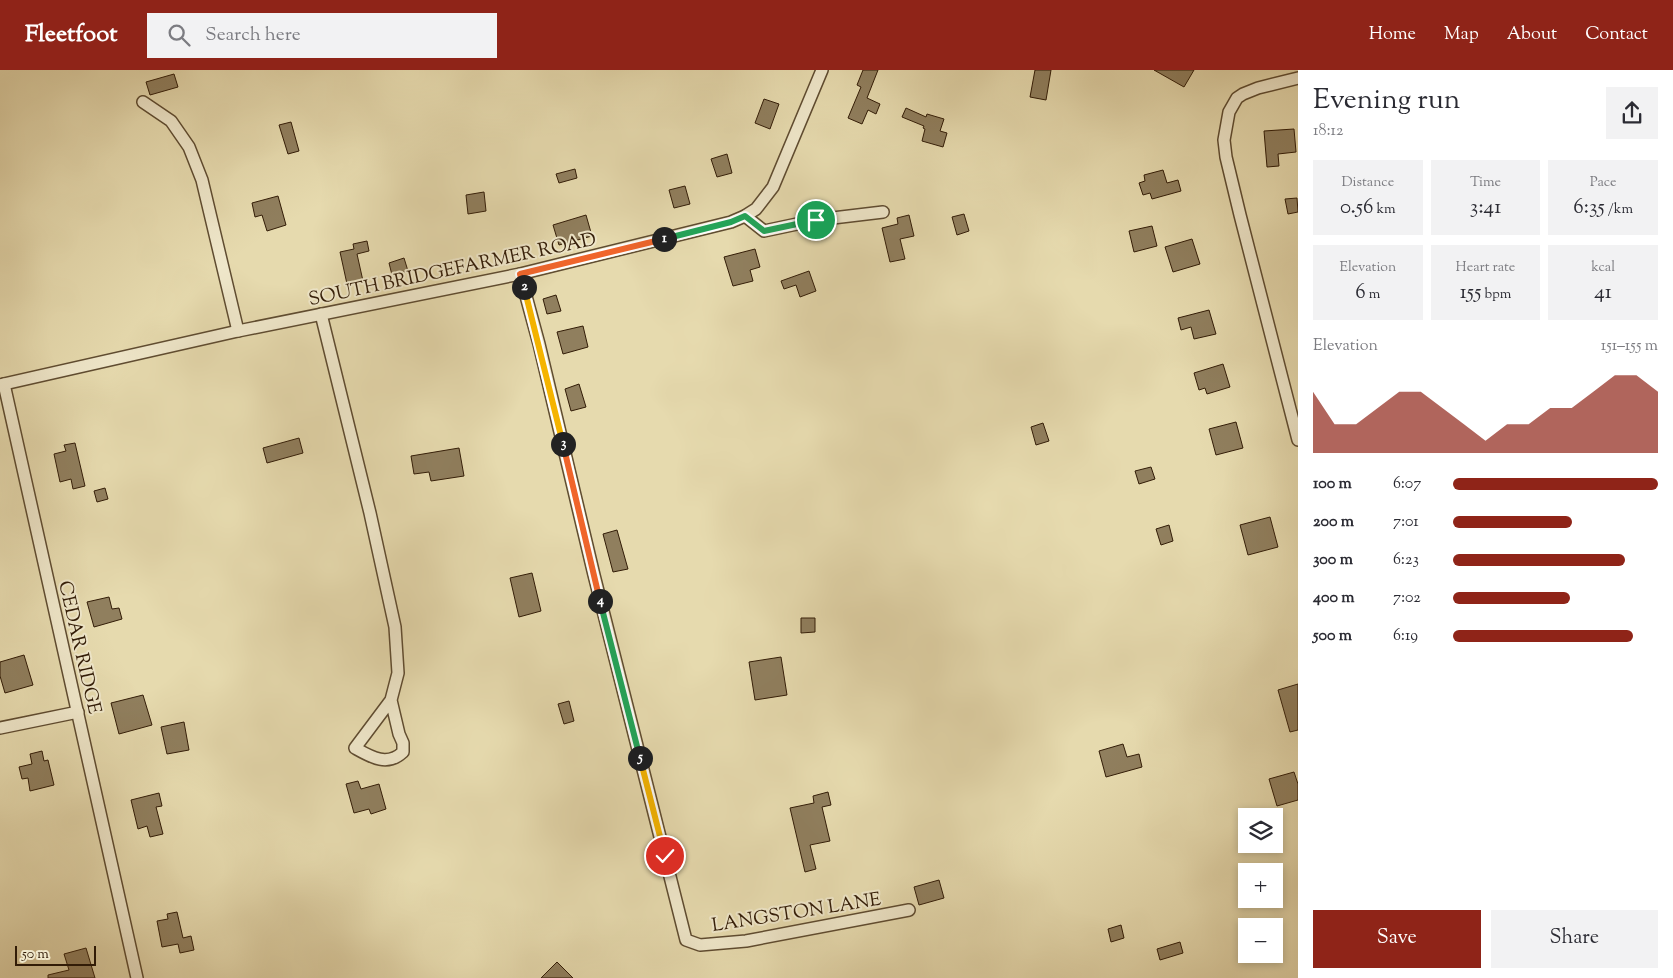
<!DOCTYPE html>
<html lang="en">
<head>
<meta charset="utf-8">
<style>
	body { margin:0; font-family:"Sorts Mill Goudy",serif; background:#f2f2f3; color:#2b2b33; height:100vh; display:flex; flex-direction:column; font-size:19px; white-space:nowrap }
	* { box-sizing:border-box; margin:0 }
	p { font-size:16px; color:#7c7c81 }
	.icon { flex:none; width:28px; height:28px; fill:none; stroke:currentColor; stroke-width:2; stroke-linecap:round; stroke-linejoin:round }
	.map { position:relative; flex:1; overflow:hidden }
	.drawer { display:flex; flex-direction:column; background:#fff; width:375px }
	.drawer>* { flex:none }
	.fabs { position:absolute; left:1238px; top:738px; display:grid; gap:10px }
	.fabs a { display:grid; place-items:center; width:45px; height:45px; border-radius:0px; background:#fff; box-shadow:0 2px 8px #0003; font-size:25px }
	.scale { position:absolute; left:15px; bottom:12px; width:81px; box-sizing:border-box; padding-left:5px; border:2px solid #321c07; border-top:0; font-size:14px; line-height:18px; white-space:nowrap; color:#321c07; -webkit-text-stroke:4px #efe7ca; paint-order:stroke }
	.pin { position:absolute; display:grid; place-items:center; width:42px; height:42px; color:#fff; margin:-21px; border:2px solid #fff; border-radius:50%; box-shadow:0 1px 5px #0007 }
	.km { position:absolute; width:25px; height:25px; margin:-12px; border-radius:50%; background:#222; color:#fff; font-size:14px; line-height:25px; text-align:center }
	.round { display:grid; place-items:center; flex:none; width:52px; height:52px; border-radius:0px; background:#f2f2f3 }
	.head { display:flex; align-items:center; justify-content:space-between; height:85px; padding:0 15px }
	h1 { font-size:28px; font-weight:600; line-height:38px }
	.figures { display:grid; grid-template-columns:repeat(3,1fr); gap:8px; height:85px; padding:5px 15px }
	.figures div { display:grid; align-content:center; border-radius:0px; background:#f2f2f3; text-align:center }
	.figures b { font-size:21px; font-weight:600 }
	.figures small { font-size:14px; font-weight:400 }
	.figures p { font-size:14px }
	.chart { height:140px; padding:10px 15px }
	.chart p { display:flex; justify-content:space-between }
	.chart svg { width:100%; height:90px; margin-top:5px; fill:#8f2418; opacity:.7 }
	.primary-button { display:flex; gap:10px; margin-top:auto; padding:10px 15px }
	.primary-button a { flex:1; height:58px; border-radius:0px; background:#8f2418; color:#fff; font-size:20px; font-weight:600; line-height:58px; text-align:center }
	.primary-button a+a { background:#f2f2f3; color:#2b2b33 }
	ul { padding:0 15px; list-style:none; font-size:16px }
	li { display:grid; grid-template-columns:80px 60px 1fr; align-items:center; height:38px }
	li i { height:12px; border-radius:6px; background:#8f2418 }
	header { display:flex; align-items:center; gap:30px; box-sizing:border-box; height:70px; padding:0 25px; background:#8f2418; color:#fff }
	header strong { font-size:24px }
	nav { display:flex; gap:28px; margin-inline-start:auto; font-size:18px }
	.search { width:350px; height:45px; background:#f2f2f3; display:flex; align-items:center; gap:12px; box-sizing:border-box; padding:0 18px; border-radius:0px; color:#7c7c81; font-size:19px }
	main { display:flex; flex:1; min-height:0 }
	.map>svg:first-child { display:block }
</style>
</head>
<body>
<header>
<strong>Fleetfoot</strong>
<div class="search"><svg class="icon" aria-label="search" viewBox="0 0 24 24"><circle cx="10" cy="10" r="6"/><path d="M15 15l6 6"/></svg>Search here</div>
<nav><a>Home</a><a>Map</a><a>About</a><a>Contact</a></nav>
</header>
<main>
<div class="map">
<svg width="1298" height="908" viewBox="0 0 1298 908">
	<rect width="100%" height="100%" fill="#e6daae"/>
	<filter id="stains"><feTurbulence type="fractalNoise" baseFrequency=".004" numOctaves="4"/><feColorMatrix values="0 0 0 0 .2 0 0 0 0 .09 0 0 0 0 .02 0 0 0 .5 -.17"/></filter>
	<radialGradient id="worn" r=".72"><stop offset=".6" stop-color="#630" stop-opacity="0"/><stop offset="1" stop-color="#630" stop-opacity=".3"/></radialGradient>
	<g fill="#907f5e" stroke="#321c07">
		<path d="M863 0H878L867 28 880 34 876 44 868 40 862 54 848 48 861 17 857 15Z"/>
		<path d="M1035 0H1051L1046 30 1030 27Z"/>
		<path d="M1154 0H1194L1184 17Z"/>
		<path d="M174 4 178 17 150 25 146 12Z"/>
		<path d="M764 29 779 34 770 59 755 53Z"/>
		<path d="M906 38 926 47 927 44 944 49 940 61 947 63 943 77 922 71 925 59 923 58 924 56 902 47Z"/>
		<path d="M291 52 299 81 288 84 279 55Z"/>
		<path d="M1294 59 1296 82 1278 84 1279 96 1267 97 1264 61Z"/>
		<path d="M727 84 732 103 717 107 711 89Z"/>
		<path d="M575 99 577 108 559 113 556 104Z"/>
		<path d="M1163 100 1167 113 1178 110 1181 121 1152 129 1150 123 1143 125 1139 113 1145 111 1144 105Z"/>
		<path d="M685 116 690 134 674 138 669 120Z"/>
		<path d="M484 122 486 141 468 144 466 125Z"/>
		<path d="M278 126 286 155 267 161 262 145 255 147 252 133Z"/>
		<path d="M1297 128 1298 142 1288 144 1285 129Z"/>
		<path d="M964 144 969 161 957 165 952 147Z"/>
		<path d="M586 145 592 166 559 175 553 155Z"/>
		<path d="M909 145 914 166 900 169 905 189 890 192 882 158 898 154 897 148Z"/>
		<path d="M1152 156 1157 176 1134 182 1129 161Z"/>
		<path d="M1192 169 1200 194 1173 202 1165 177Z"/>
		<path d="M367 171 369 181 357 184 363 211 347 214 340 182 354 179 353 174Z"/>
		<path d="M755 179 760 197 750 200 753 211 733 216 724 187Z"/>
		<path d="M404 188 408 201 392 205 389 193Z"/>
		<path d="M809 201 816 221 800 227 796 215 784 219 781 211Z"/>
		<path d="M556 225 561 241 547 244 543 229Z"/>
		<path d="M1209 240 1216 264 1194 269 1191 257 1181 260 1178 248Z"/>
		<path d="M583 256 588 277 563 284 557 262Z"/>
		<path d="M1223 294 1230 317 1207 324 1205 318 1199 320 1194 303Z"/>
		<path d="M579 314 586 337 571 341 565 319Z"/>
		<path d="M1236 352 1243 378 1216 385 1209 359Z"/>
		<path d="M1043 353 1049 371 1036 375 1031 357Z"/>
		<path d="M299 368 303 383 267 393 263 378Z"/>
		<path d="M75 373 85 416 73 419 71 409 60 412 54 384 66 381 64 375Z"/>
		<path d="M459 378 464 406 431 411 429 402 414 404 411 386Z"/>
		<path d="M1151 397 1155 409 1139 414 1135 401Z"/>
		<path d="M105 418 108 429 97 432 94 421Z"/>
		<path d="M1270 447 1278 477 1248 485 1240 455Z"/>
		<path d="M1169 455 1173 471 1161 475 1156 459Z"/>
		<path d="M617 460 628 499 613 502 603 464Z"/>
		<path d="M532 503 541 541 519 547 510 508Z"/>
		<path d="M109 527 112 539 119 538 122 549 94 557 87 532Z"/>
		<path d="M801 548H815V562L801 563Z"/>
		<path d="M24 585 33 615 5 623 0 606V592Z"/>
		<path d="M781 587 787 625 755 630 749 592Z"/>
		<path d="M1298 614V660L1290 662 1278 620Z"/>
		<path d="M143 625 152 655 119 664 111 633Z"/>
		<path d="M569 631 574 651 564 654 558 634Z"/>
		<path d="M184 652 189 680 167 684 161 657Z"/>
		<path d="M1123 674 1127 687 1139 684 1142 697 1106 707 1099 681Z"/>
		<path d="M42 681 44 691 48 690 54 715 30 721 28 708 22 709 19 697 32 694 30 684Z"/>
		<path d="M1294 702 1298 714V730L1277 736 1269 709Z"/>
		<path d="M358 711 361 719 379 714 386 739 371 744 369 739 354 743 346 714Z"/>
		<path d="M828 722 831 735 822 737 830 771 810 775 816 799 805 802 790 738 814 733 813 726Z"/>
		<path d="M159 723 162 736 156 737 163 764 150 767 147 756 138 759 131 730Z"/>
		<path d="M939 810 944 828 919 835 914 817Z"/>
		<path d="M177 842 183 868 191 866 194 880 180 883 178 874 162 877 157 851 168 849 167 844Z"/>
		<path d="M1121 855 1124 868 1111 872 1108 859Z"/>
		<path d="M1180 872 1183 883 1160 890 1157 879Z"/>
		<path d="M86 878 95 908H48V905L69 900 64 884Z"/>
		<path d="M557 892 573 908H541Z"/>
	</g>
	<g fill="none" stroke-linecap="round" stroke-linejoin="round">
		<defs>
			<g id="minor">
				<path d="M1298 8 1258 18 1243 24 1237 28 1229 42 1224 70 1226 87 1240 145 1298 370"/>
				<path d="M143 32 171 51 189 77 202 110 238 261"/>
				<path d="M745 146 764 161 816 150 883 142"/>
				<path d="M520 204 539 274 594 505 686 870 700 875 746 871 909 840"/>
				<path d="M321 244 370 443 395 557 398 603 391 630 355 678C371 687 387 697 403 682V673L399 664 391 630"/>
				<path d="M4 314 137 908"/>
				<path d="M0 315 238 261 520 204 731 152 745 146 756 139 773 117 822 0"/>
				<path d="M0 658 78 642"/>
			</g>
		</defs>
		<use href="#minor" stroke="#5f4c31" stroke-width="14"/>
		<use href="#minor" stroke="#efe7ca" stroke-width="11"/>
	</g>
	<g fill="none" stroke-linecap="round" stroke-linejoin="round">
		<defs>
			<path id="split-1" d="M664 169 731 152 745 146 764 161 816 150"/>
			<path id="split-2" d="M524 217 520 204 664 169"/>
			<path id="split-3" d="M524 217 563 374"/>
			<path id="split-4" d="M563 374 600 531"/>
			<path id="split-5" d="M600 531 640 688"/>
			<path id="split-6" d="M640 688 665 786"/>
		</defs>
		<use href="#split-1" stroke="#fff" stroke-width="10"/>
		<use href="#split-2" stroke="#fff" stroke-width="10"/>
		<use href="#split-3" stroke="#fff" stroke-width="10"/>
		<use href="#split-4" stroke="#fff" stroke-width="10"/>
		<use href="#split-5" stroke="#fff" stroke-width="10"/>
		<use href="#split-6" stroke="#fff" stroke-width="10"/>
		<use href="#split-1" stroke="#22a559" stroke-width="6"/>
		<use href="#split-2" stroke="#f0652b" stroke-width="6"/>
		<use href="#split-3" stroke="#f5b400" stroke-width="6"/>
		<use href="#split-4" stroke="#f0652b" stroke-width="6"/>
		<use href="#split-5" stroke="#22a559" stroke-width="6"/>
		<use href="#split-6" stroke="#f5b400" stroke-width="6"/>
	</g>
	<g text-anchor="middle" stroke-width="4" stroke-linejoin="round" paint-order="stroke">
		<g font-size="19" fill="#321c07" stroke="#efe7ca">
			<text transform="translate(452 198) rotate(-12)" y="7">SOUTH BRIDGEFARMER ROAD</text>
			<text transform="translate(81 577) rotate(77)" y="7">CEDAR RIDGE</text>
			<text transform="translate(796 841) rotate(-9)" y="7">LANGSTON LANE</text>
		</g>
	</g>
	<rect width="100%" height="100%" filter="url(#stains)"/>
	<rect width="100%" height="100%" fill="url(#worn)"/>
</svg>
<div class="fabs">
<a><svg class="icon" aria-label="layers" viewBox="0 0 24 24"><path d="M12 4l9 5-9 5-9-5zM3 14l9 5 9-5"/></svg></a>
<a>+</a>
<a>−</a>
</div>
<div class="scale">50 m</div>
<div class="pin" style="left:816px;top:150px;background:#1e9e55"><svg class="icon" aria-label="arrive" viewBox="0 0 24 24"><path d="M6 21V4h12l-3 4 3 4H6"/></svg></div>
<div class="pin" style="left:665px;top:786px;background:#d93025"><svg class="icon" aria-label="check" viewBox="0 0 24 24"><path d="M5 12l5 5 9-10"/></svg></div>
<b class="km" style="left:664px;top:169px">1</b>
<b class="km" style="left:524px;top:217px">2</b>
<b class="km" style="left:563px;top:374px">3</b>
<b class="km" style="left:600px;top:531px">4</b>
<b class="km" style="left:640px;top:688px">5</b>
</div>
<section class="drawer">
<div class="head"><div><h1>Evening run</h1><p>18:12</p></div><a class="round"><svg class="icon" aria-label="share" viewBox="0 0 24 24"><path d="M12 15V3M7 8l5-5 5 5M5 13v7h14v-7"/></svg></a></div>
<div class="figures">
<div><p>Distance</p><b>0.56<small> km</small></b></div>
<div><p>Time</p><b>3:41</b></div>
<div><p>Pace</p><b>6:35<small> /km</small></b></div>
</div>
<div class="figures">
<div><p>Elevation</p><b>6<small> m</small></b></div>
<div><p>Heart rate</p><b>155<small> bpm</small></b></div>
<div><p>kcal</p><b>41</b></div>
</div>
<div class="chart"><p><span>Elevation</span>151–155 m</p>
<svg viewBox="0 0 160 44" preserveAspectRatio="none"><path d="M0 44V14L10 30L20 30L30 22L40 14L50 14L60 22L70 30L80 38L90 30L100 30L110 22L120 22L130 14L140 6L150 6L160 14V44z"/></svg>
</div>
<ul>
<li><b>100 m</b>6:07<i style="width:100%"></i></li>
<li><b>200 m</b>7:01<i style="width:58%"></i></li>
<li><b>300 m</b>6:23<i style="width:84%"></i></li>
<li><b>400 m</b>7:02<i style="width:57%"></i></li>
<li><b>500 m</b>6:19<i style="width:88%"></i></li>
</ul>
<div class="primary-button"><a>Save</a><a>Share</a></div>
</section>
</main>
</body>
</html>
